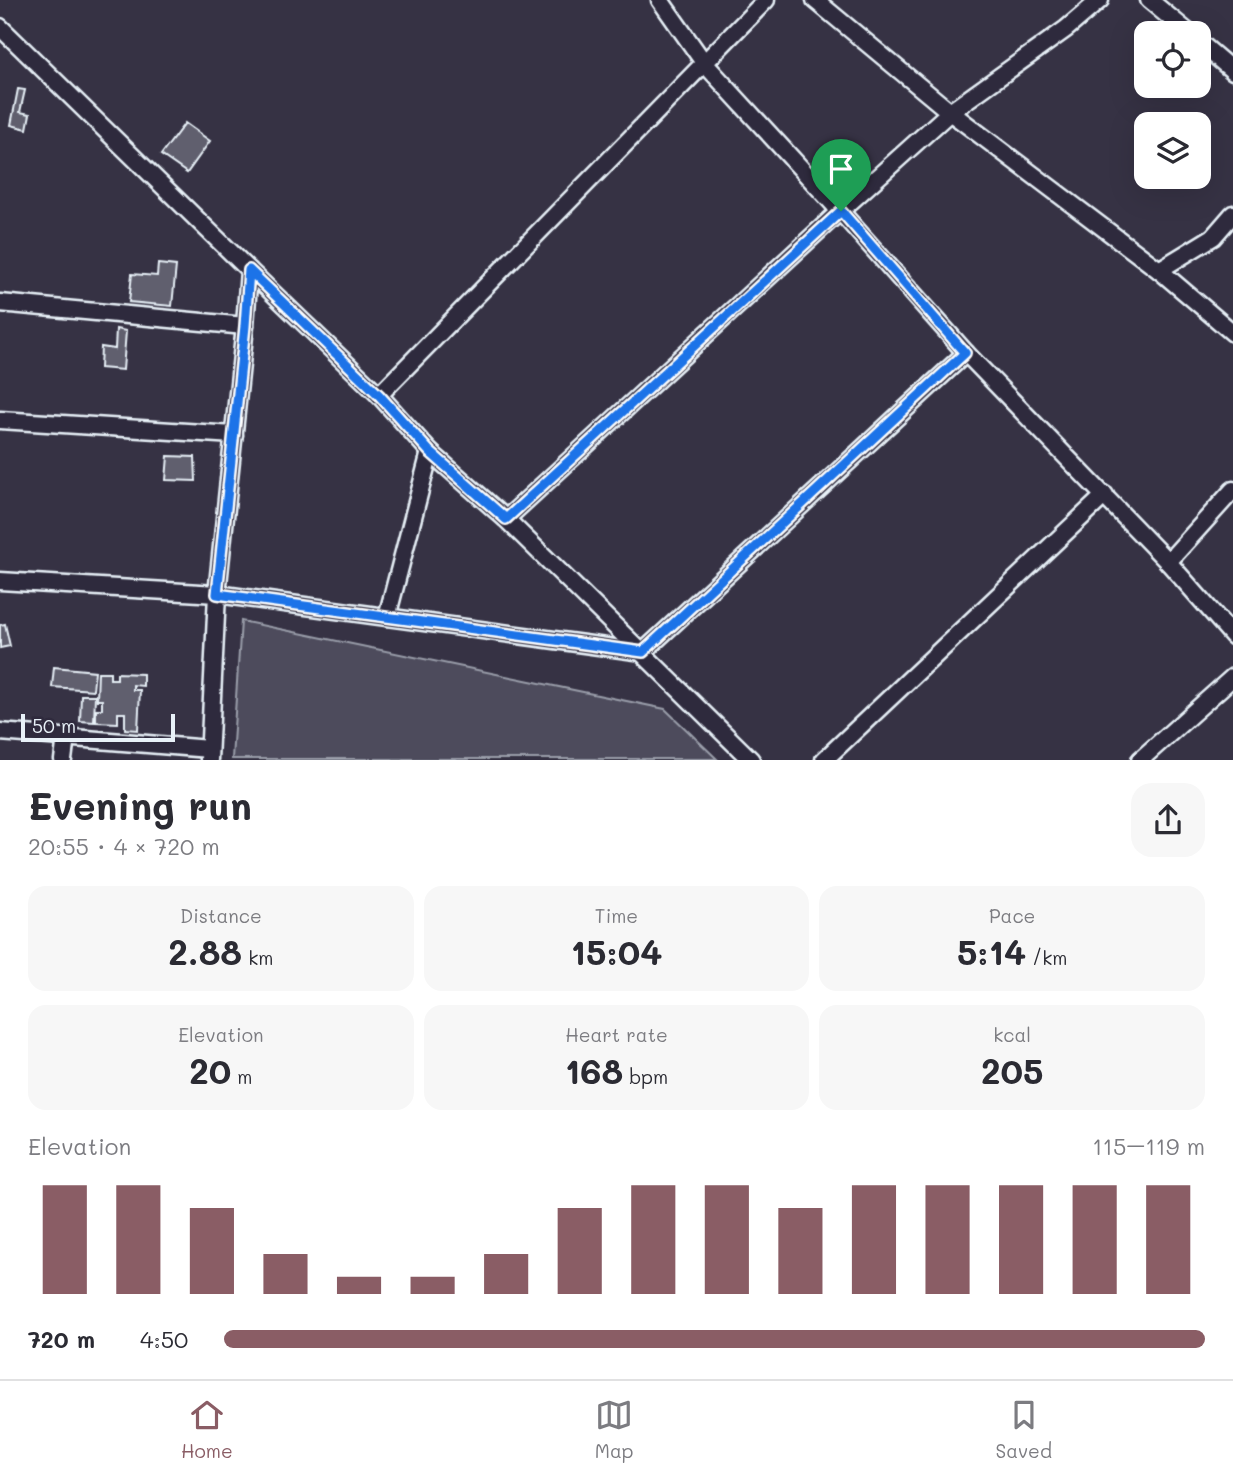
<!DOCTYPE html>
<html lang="en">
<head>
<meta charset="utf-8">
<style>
	body { margin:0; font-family:Mali,sans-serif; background:#f7f7f7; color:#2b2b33; height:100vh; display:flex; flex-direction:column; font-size:26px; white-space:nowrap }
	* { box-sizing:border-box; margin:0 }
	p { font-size:23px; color:#7c7c81 }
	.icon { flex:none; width:38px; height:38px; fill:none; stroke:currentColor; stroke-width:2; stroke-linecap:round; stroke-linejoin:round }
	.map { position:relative; height:760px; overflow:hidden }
	.drawer { display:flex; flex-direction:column; background:#fff; flex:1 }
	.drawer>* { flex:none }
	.buttons { position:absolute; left:1134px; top:21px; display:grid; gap:14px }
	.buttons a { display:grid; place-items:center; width:77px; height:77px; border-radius:14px; background:#fff; box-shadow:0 7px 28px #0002; font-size:35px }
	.scale { position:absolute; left:21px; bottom:18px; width:154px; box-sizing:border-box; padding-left:7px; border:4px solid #e8f1f8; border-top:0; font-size:19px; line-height:24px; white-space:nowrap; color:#e8f1f8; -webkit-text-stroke:5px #2f2a3d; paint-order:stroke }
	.pin { position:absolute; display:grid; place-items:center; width:60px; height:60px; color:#fff; margin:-72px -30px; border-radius:50% 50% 50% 0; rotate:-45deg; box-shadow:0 0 7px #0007 }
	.pin .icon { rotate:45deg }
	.round { display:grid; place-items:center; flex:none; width:74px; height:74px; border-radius:21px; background:#f7f7f7 }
	.overview { display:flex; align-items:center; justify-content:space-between; height:119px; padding:0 28px }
	h1 { font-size:38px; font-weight:700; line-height:52px }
	.figures { display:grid; grid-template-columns:repeat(3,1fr); gap:10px; height:119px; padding:7px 28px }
	.figures div { display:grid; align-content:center; border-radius:18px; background:#f7f7f7; text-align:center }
	.figures b { font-size:35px; font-weight:700 }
	.figures small { font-size:19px; font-weight:400 }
	.figures p { font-size:19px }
	.chart { height:196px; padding:14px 28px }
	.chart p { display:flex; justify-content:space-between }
	.chart svg { width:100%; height:126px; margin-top:7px; stroke:#8a5d65; stroke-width:6 }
	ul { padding:0 28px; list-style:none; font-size:23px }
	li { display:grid; grid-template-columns:112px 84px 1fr; align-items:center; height:52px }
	li i { height:18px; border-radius:9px; background:#8a5d65 }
	.tab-bar { display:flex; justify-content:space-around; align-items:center; height:98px; border-top:2px solid #e1e1e2; background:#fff; font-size:19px; color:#7c7c81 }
	.tab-bar a { display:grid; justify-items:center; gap:4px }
	.tab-bar .selected { color:#8a5d65 }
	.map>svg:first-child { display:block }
</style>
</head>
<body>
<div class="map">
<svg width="1233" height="760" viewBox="0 0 1233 760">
	<rect width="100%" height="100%" fill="#363244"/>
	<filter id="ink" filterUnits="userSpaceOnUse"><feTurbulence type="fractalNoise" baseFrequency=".0143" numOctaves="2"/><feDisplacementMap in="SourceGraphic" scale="14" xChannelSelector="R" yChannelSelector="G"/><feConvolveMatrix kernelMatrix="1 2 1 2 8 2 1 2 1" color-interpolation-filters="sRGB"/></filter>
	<g filter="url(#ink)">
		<path fill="#4d4b5c" stroke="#9a9eaa" stroke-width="2" d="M241 621 665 709 717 759H232Z"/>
		<g fill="#605e6e" stroke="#e8f1f8" stroke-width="2">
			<path d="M18 89 25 90 20 112 30 114 27 129 11 125Z"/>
			<path d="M185 123 210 141 187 173 161 155Z"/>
			<path d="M158 264 176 266 172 306 129 302 132 274 157 276Z"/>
			<path d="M116 329 126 331 123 370 100 368 101 347 115 349Z"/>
			<path d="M168 456 195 457 196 481 166 480Z"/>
			<path d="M5 624 10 646 0 648V625Z"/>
			<path d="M54 667 95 671 93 690 52 687Z"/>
			<path d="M98 672H110V679H117V673L143 674V686L133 685V690H140L138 730 125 729V713H118V723L96 722V709H102V700H97Z"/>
			<path d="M81 695H95L94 722 80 721Z"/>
		</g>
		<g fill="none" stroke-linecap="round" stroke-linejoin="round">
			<defs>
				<g id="street">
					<path d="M660 0 705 64 840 211 966 353 1168 562 1233 636"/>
					<path d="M815 0 950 112 1159 270 1233 333"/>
					<path d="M1149 0 1189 33"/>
					<path d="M0 27 249 270 245 326 217 594 209 760"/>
					<path d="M1199 42 1233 71"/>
					<path d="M249 270 379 395 430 452 506 519 751 760"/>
					<path d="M1159 270 1213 237 1233 214"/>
					<path d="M0 303 245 326"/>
					<path d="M379 395 766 0"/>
					<path d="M0 420 234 435"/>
					<path d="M506 519 840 211 950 112 1066 29 1100 0"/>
					<path d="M1168 562 1233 490"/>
					<path d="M0 581 217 594 643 652 966 353"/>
					<path d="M387 617 430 452"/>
					<path d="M0 732 209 749"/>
					<path d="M63 760 66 737"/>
					<path d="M824 760 1105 495"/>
					<path d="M1140 760 1233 677"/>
				</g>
			</defs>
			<use href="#street" stroke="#e8f1f8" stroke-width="21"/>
			<use href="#street" stroke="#2f2a3d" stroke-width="16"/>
		</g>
	</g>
	<g fill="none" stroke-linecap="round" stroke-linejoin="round" filter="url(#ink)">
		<defs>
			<path id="route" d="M841 211 965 353 643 652 217 594 245 326 249 270 379 395 430 452 506 519Z"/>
		</defs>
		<use href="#route" stroke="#fff" stroke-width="14"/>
		<use href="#route" stroke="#1a73e8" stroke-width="9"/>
	</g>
</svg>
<div class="buttons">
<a><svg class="icon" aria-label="locate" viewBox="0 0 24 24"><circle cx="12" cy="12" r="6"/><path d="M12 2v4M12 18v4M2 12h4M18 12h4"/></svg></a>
<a><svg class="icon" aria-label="layers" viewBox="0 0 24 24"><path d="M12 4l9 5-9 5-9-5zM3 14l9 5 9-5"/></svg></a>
</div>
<div class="scale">50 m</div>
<div class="pin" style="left:841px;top:211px;background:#1e9e55"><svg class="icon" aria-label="arrive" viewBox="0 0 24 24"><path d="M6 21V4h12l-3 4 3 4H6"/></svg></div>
</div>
<section class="drawer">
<div class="overview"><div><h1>Evening run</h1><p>20:55 · 4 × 720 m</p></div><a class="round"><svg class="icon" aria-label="share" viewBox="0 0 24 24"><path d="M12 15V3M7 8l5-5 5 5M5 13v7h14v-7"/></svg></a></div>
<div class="figures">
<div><p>Distance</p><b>2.88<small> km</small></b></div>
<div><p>Time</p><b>15:04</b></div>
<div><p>Pace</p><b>5:14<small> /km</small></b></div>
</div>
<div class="figures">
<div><p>Elevation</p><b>20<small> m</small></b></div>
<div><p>Heart rate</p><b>168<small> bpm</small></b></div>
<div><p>kcal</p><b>205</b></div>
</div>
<div class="chart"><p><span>Elevation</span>115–119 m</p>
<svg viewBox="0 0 160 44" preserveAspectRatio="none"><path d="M5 44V6M15 44V6M25 44V14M35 44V30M45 44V38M55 44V38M65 44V30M75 44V14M85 44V6M95 44V6M105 44V14M115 44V6M125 44V6M135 44V6M145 44V6M155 44V6"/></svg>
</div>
<ul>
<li><b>720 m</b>4:50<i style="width:100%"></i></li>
</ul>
</section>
<nav class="tab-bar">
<a class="selected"><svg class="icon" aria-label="home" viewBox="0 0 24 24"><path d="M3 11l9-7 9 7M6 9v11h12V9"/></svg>Home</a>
<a><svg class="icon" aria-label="map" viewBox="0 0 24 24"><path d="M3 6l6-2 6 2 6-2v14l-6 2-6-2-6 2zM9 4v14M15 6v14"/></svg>Map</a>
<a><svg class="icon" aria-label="saved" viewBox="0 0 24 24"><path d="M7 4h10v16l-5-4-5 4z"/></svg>Saved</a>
</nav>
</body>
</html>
